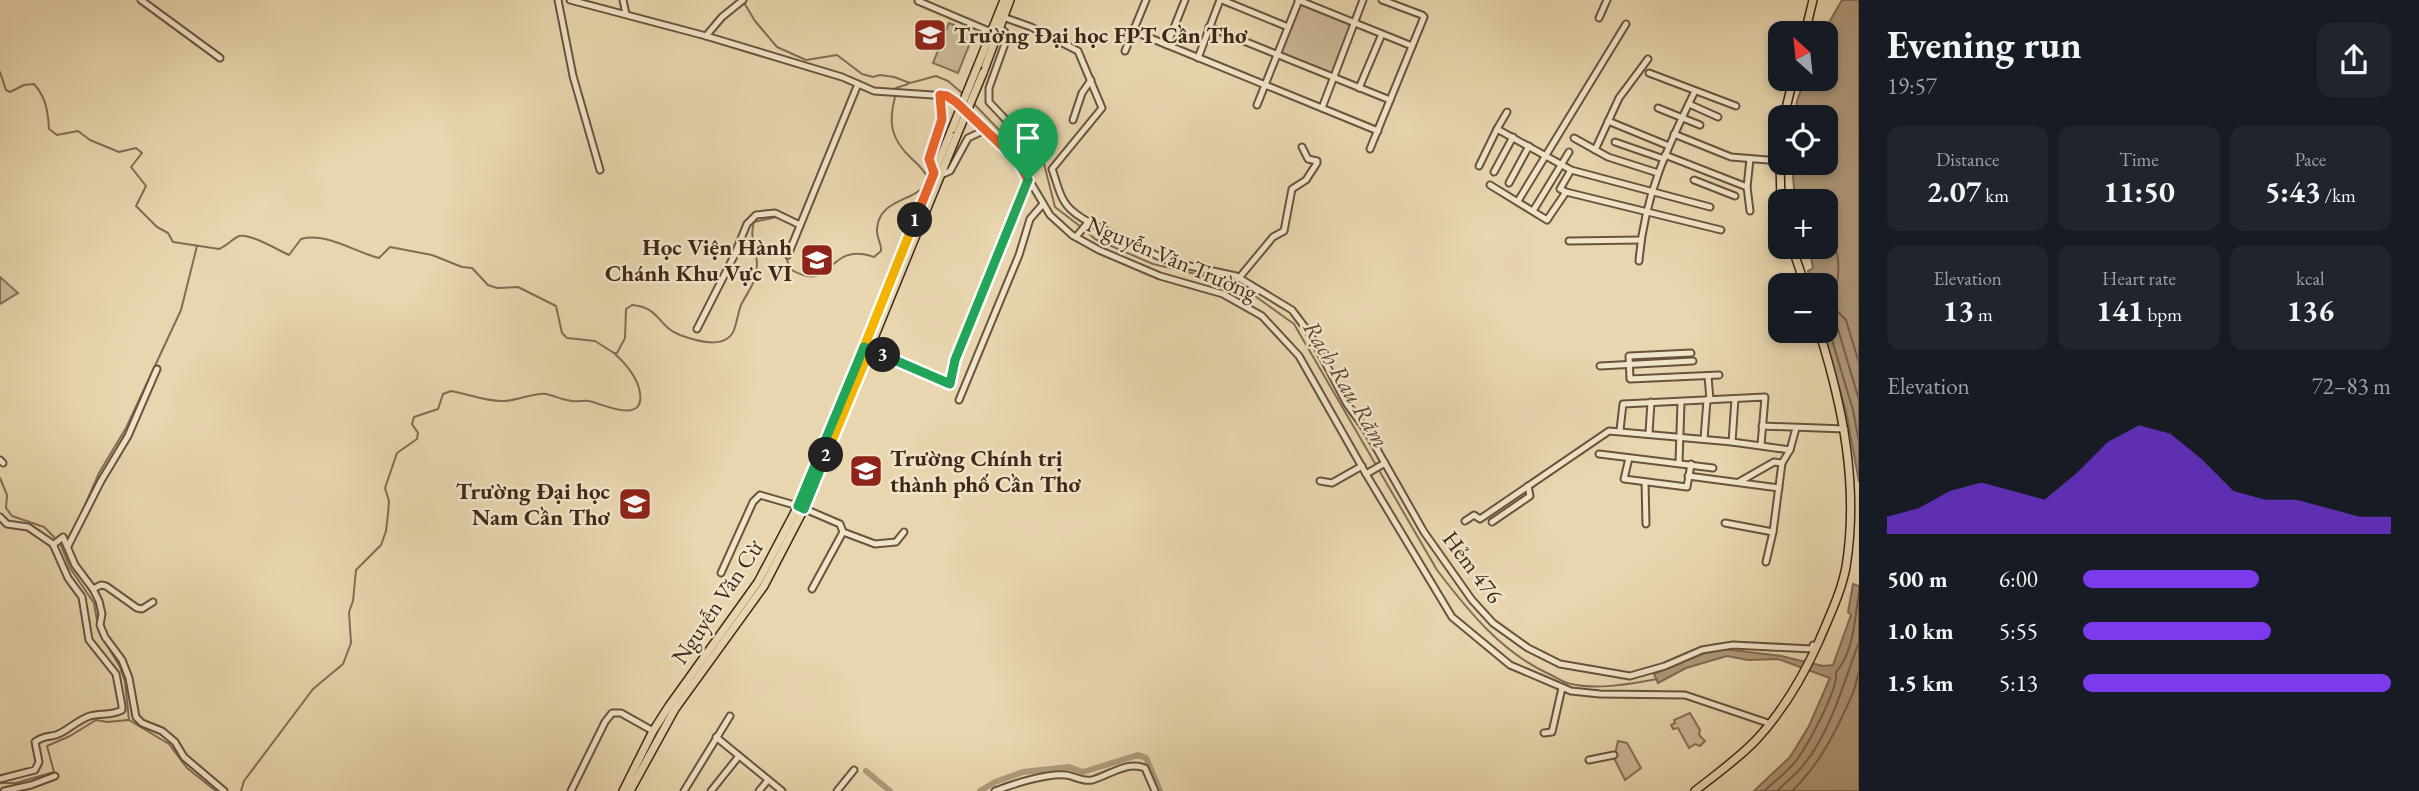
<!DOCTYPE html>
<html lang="en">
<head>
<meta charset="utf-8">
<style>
	body { margin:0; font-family:"EB Garamond",serif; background:#20242c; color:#f1f3f6; height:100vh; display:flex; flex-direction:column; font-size:26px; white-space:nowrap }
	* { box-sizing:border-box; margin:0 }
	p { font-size:23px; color:#9ea1a6 }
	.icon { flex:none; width:38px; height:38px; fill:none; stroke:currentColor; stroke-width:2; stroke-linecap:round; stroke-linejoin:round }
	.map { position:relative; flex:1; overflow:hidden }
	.side { display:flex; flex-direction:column; background:#171b24; width:560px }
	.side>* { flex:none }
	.needle { width:46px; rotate:333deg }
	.controls { position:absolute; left:1768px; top:21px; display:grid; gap:14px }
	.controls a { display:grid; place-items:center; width:70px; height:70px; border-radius:14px; background:#171b24; box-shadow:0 4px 10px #0003; font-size:35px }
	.pin { position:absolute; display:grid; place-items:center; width:60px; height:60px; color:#fff; margin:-72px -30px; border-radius:50% 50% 50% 0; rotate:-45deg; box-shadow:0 0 7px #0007 }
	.pin .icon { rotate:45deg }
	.km { position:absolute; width:35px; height:35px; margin:-18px; border-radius:50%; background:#222; color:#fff; font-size:19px; line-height:35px; text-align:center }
	.round { display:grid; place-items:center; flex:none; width:74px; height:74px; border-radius:14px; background:#20242c }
	.headline { display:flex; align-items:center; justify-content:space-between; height:119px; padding:0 28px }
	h1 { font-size:38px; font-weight:700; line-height:52px }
	.metrics { display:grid; grid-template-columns:repeat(3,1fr); gap:10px; height:119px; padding:7px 28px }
	.metrics div { display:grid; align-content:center; border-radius:14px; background:#20242c; text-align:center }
	.metrics b { font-size:30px; font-weight:700 }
	.metrics small { font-size:19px; font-weight:400 }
	.metrics p { font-size:19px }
	.chart { height:196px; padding:14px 28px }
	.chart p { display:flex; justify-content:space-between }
	.chart svg { width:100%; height:126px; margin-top:7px; fill:#7c3aed; opacity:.7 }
	ul { padding:0 28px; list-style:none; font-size:23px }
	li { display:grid; grid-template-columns:112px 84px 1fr; align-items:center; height:52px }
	li i { height:18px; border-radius:9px; background:#7c3aed }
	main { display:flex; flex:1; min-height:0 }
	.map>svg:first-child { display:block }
</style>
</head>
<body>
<main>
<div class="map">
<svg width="1859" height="791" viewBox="0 0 1859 791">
	<rect width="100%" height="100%" fill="#e8d6ae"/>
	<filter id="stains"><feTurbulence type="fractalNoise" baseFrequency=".00286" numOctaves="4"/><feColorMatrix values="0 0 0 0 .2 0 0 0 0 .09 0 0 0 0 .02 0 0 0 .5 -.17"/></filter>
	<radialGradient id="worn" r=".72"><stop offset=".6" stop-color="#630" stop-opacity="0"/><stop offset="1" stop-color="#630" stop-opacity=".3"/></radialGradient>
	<g fill="#cbb895" stroke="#857057" stroke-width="2">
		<path d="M1300 4 1352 24 1332 73 1280 53Z"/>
		<path d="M949 23 974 33 958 73 933 63Z"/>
		<path d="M0 277 18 293 0 304Z"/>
		<path d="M1690 713 1700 730 1699 735 1705 741 1700 746 1695 744 1689 748 1678 728 1673 729 1671 725 1675 723 1674 720Z"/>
		<path d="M1618 741 1627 743 1641 768 1625 780 1614 758Z"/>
	</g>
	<g fill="#af9a7b" stroke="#826c54" stroke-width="2">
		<path d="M1842 0H1859V482L1846 411 1822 331H1825V285H1812L1808 271 1813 268 1810 252 1804 251 1803 247H1825V201H1795L1792 163H1825V117H1795L1797 101 1805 79H1825V33H1823Z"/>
		<path d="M1853 584 1859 586V791H1754L1790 757 1809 726 1830 678 1778 659 1748 660 1727 656 1686 668 1658 683 1654 674 1701 654 1724 649 1781 656 1823 666 1833 665 1851 615 1848 612Z"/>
	</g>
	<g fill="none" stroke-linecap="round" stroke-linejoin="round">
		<g stroke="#77604a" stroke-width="2">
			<path d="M1825 232C1844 250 1840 283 1830 304L1846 320 1859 363"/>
			<path d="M1825 316 1832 319 1837 326 1859 400"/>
			<path d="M1825 325 1829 330 1853 410 1859 442"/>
			<path d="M1764 791C1775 781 1787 772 1796 761 1807 746 1839 689 1836 672 1854 653 1855 616 1859 592"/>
			<path d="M1777 791C1785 783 1794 776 1801 768 1831 733 1843 684 1859 642"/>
			<path d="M1792 791C1821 763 1837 729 1853 693 1856 686 1856 679 1859 672"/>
		</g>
		<g stroke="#826c54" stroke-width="2">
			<path d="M743 1 755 21 777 47 806 60 837 55 862 74 873 77 880 75 894 77 910 83 936 76 948 81 962 93"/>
			<path d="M0 72 6 90 10 92 24 85 34 84C46 97 48 112 49 129L57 135 78 131 90 140 119 152 136 148 142 153 131 167 146 186 136 206 157 227 168 233 173 242 219 249C227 246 232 239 239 236 250 233 278 250 289 255L301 239C327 232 354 252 379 258L390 247 432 255 462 267 472 268 488 285 497 288 518 287 556 306 562 333 567 338 595 341 614 353"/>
			<path d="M896 88 908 84"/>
			<path d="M895 97C888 123 891 139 911 158 918 165 925 170 928 179"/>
			<path d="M974 104 1004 135 1032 153 1044 164 1055 207 1081 227"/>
			<path d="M1085 230 1095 239 1153 264 1221 280 1255 296 1294 324 1437 570C1469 612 1502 653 1551 675 1557 678 1564 683 1571 684 1596 690 1631 684 1657 679"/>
			<path d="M790 243 785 254 790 269C835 296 825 240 874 257L881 251C882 243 876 238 877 229 879 199 913 202 926 184"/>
			<path d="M0 478 7 495 6 508 12 516 44 527 56 539"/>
			<path d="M82 512 99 473 126 428 181 310 197 246"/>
			<path d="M67 539 73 530"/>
			<path d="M60 543 70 568 94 603 99 632 120 667 125 682 129 720 169 744 187 768 216 791"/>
			<path d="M0 783H16L54 772 47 746 70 736 96 720 107 722 128 720"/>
			<path d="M241 791 244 781 313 689 343 664 351 643 349 612 353 601 356 570 381 545 386 531 388 514 389 501 385 488 397 453 417 439 418 433 412 424 414 417 438 409 443 394 451 391C469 394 486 402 504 401 516 401 536 392 546 394 555 396 563 400 572 401 578 402 583 400 589 401 602 404 645 425 640 393 638 378 625 363 614 353H617L625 338 626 309 632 305C660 307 658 327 680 335 696 341 726 350 734 330 737 322 738 313 741 305 749 289 756 284 757 265 757 250 749 237 754 222L777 217"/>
		</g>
		<g stroke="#af9a7b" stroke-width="6">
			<path d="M866 771 890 791"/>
			<path d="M980 791 995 782 1023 772 1069 767 1083 772 1138 755 1146 758 1160 791"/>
		</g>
		<defs>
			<g id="minor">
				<path d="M141 0 220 58"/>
				<path d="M558 0 573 76 600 170"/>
				<path d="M570 0 706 36 842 77 874 91 947 96 1018 161 1050 215 1072 235 1099 250 1160 276 1223 294 1262 316 1299 356 1366 474 1452 617 1510 665 1571 691 1600 694 1685 695 1768 723"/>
				<path d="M623 0 626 14"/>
				<path d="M1222 0 1288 27"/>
				<path d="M1298 0 1412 46"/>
				<path d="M918 1 991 32"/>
				<path d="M1003 17 1031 27 1078 51 1102 108 1052 169C1056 179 1058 191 1064 201 1073 217 1099 227 1115 235"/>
				<path d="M1599 18 1607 0"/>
				<path d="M1209 27 1390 100"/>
				<path d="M999 28 1005 32 1007 38 989 88V102L1008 122 1048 153"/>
				<path d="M1133 31 1378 131"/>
				<path d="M706 36 722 17 743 0"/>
				<path d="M1167 45 1185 0"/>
				<path d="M1125 51 1146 0"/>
				<path d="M1198 58 1220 0"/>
				<path d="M1649 73 1736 106"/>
				<path d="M1359 88 1382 34"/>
				<path d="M1689 104 1718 117"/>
				<path d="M1257 105 1299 0"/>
				<path d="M1322 108 1363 0"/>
				<path d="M1658 108 1700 125"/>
				<path d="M1073 120 1082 93 1091 80"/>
				<path d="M1608 121 1669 146"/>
				<path d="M1497 129 1507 112"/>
				<path d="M1674 134 1731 157 1780 161"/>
				<path d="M1574 138 1608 157 1658 173"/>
				<path d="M1615 142 1664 159"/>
				<path d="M1370 149 1424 17 1422 15 1382 0"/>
				<path d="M1595 150 1619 98 1648 59"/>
				<path d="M1665 155 1747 187"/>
				<path d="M1479 166 1497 129 1571 170 1710 207"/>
				<path d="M934 172 929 159 942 119 940 95"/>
				<path d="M1494 172 1513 137"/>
				<path d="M941 175 950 171 968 138 985 130"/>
				<path d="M1694 180 1735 196"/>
				<path d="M1509 183 1529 146"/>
				<path d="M1490 185 1547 220 1566 192 1721 230"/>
				<path d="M1566 192 1560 189 1571 170"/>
				<path d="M1518 201 1626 24"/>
				<path d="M1533 211 1569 152"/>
				<path d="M1750 211 1747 187 1750 159"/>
				<path d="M1076 237 1089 221"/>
				<path d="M1121 238 1166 260"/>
				<path d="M1569 241 1641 240"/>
				<path d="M788 255 858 84"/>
				<path d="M1639 261C1644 197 1667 148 1695 91"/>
				<path d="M1171 262 1236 276 1292 310 1310 334 1347 404 1366 430 1424 532 1472 600 1493 623 1528 648 1560 664 1630 676 1665 666 1702 650 1714 648 1733 645 1812 649 1813 645"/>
				<path d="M1239 278 1273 237 1284 231 1292 189 1306 180 1317 163V161L1308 159 1302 147"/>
				<path d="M697 329 734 256 747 224 756 215 775 213 800 225"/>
				<path d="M868 348 949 384 955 360 1029 180"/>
				<path d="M1691 353 1629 356 1630 379 1719 375"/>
				<path d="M1600 366 1693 361"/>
				<path d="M1708 376 1710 400"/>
				<path d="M959 400 1019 255 1030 219 1043 204"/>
				<path d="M1762 426 1845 429"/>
				<path d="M1620 430 1623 404 1765 397 1761 445"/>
				<path d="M1649 433 1651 402"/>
				<path d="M1704 439 1707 400"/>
				<path d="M1732 442 1735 399"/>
				<path d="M1599 454 1713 468"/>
				<path d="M1629 458 1624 479 1687 487 1691 464"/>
				<path d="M0 460 3 463"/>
				<path d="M1679 463 1681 402"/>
				<path d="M1366 474 1385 463"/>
				<path d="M1688 476 1779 488"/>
				<path d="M1320 481 1332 483 1362 466"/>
				<path d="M1645 482 1646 524"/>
				<path d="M1739 482 1774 462 1782 463"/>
				<path d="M0 517 7 524 28 527 53 544 68 578 82 597 89 640 116 674 122 706V710C111 716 101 713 90 716 77 720 68 731 56 735 48 737 42 736 35 742L39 762 35 770 0 779"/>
				<path d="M1465 521 1474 515 1480 519 1609 431 1732 442 1790 450"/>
				<path d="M1492 522 1530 496 1528 486"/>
				<path d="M1725 523 1773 532 1782 463 1790 450 1796 428"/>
				<path d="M843 532 875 544 896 542 904 532"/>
				<path d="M53 545 63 537 75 565 93 589 101 585 106 586 137 608 142 609 153 602"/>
				<path d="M68 546 101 481 128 436 157 369"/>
				<path d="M1766 562 1773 532"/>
				<path d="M721 573 753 502 760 495 798 506 840 524 843 532 812 589"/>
				<path d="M93 589 99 601 102 614 100 625 105 637 122 660 129 678 136 717 142 723 162 731 175 742 184 757 224 791"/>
				<path d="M1544 733 1552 732 1562 688"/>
				<path d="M716 737 782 791"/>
				<path d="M1589 760 1614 755"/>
				<path d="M4 791 31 785 55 776"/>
				<path d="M571 791 605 722 612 713H621L653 731"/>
				<path d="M684 791 730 716"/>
				<path d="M711 791 739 756"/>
				<path d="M759 791 768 780"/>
				<path d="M837 791 854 770"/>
				<path d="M995 791C1013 784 1047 773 1066 775 1075 776 1082 782 1092 780 1110 775 1126 761 1145 768L1155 791"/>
			</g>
			<g id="major">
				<path d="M1805 33 1813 0"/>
				<path d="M978 65 1004 0"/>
				<path d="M983 73 1010 0"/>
				<path d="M1784 117 1793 79"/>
				<path d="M1780 163 1781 201"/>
				<path d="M1792 247 1805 285"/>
				<path d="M623 791 653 731 669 706 758 582 798 506 952 129"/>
				<path d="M630 791 675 709 764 586 804 509 957 135"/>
				<path d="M1695 791C1715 775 1738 759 1756 740 1783 711 1803 677 1819 641 1829 617 1841 593 1846 567 1859 487 1843 407 1819 331"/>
			</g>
		</defs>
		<use href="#minor" stroke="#69533e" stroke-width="9"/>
		<use href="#major" stroke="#3f2719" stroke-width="10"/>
		<use href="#minor" stroke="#f0e4ca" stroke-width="5"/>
		<use href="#major" stroke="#e8d6ae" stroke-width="7"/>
		<defs>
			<g id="major-bridge">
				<path d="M952 129 978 65"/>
				<path d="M957 135 983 73"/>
			</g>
		</defs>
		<use href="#major-bridge" stroke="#3f2719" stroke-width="10" stroke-linecap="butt"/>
		<use href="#major-bridge" stroke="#e8d6ae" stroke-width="7"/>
	</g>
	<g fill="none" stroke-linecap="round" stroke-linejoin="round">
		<defs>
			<path id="split-1" d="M915 220 934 173 929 159 942 119 940 95 947 96 956 102 1018 161 1028 180"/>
			<path id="split-2" d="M826 455 870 349 864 347 915 220"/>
			<path id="split-3" d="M826 455 804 509 798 506 864 347 883 355"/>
			<path id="split-4" d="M883 355 950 384 955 360 1028 180"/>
		</defs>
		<use href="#split-1" stroke="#fff" stroke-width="14"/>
		<use href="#split-2" stroke="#fff" stroke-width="14"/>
		<use href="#split-3" stroke="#fff" stroke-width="14"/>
		<use href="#split-4" stroke="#fff" stroke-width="14"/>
		<use href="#split-1" stroke="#f0652b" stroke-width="9"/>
		<use href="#split-2" stroke="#f5b400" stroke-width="9"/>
		<use href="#split-3" stroke="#22a559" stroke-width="9"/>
		<use href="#split-4" stroke="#22a559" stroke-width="9"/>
	</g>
	<defs>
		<symbol id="university-square" viewBox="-11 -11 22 22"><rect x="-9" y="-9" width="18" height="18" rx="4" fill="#8f2418" stroke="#f0e4ca"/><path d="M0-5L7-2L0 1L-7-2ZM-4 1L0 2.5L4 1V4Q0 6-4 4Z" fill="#fff"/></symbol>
	</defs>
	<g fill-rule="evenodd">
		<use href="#university-square" x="911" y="16" width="38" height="38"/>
		<use href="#university-square" x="798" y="241" width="38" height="38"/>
		<use href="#university-square" x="847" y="452" width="38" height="38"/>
		<use href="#university-square" x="616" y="485" width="38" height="38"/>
	</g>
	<g text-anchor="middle" stroke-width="5" stroke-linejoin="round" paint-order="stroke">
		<g font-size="23" font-weight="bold" fill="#3f2719" stroke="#f0e4ca" text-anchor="start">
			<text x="954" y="43">Trường Đại học FPT Cần Thơ</text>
			<text x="792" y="255" text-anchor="end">Học Viện Hành<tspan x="792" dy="26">Chánh Khu Vực VI</tspan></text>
			<text x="890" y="466">Trường Chính trị<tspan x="890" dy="26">thành phố Cần Thơ</tspan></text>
			<text x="610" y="499" text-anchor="end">Trường Đại học<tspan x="610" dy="26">Nam Cần Thơ</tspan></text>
		</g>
		<g font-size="23" fill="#3f2719" stroke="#f0e4ca">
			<text transform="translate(1172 258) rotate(23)" y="8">Nguyễn Văn Trường</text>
			<text transform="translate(1473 567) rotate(53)" y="8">Hẻm 476</text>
			<text transform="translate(717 602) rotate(-56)" y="8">Nguyễn Văn Cừ</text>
		</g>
		<g font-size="24" font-style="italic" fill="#614a36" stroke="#f0e4ca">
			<text transform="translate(1346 384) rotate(59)" y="8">Rạch Rau Răm</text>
		</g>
	</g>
	<rect width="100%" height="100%" filter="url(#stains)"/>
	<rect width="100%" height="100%" fill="url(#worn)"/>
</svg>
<div class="controls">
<a><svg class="needle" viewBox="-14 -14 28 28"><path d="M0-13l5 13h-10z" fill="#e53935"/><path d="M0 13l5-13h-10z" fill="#9ea1a6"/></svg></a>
<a><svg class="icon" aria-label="locate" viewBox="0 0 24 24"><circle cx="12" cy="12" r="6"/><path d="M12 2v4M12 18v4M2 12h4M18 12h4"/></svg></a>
<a>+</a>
<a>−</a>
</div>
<div class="pin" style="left:1028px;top:180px;background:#1e9e55"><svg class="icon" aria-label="arrive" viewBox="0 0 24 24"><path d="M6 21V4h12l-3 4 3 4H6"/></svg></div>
<b class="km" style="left:915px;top:220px">1</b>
<b class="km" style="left:826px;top:455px">2</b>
<b class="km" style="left:883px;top:355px">3</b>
</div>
<section class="side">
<div class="headline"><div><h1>Evening run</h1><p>19:57</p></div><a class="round"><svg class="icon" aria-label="share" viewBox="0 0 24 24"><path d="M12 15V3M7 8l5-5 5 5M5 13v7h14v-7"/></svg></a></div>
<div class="metrics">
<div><p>Distance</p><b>2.07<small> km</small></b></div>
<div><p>Time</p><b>11:50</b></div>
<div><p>Pace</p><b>5:43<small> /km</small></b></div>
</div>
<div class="metrics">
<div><p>Elevation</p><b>13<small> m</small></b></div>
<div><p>Heart rate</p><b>141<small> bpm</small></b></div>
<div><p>kcal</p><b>136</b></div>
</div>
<div class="chart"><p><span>Elevation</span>72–83 m</p>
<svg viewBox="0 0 160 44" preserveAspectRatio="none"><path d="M0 44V38L10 35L20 29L30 26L40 29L50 32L60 23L70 12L80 6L90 9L100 18L110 29L120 32L130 32L140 35L150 38L160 38V44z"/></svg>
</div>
<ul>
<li><b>500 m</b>6:00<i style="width:57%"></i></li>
<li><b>1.0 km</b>5:55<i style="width:61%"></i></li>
<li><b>1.5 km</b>5:13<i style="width:100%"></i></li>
</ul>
</section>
</main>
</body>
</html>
